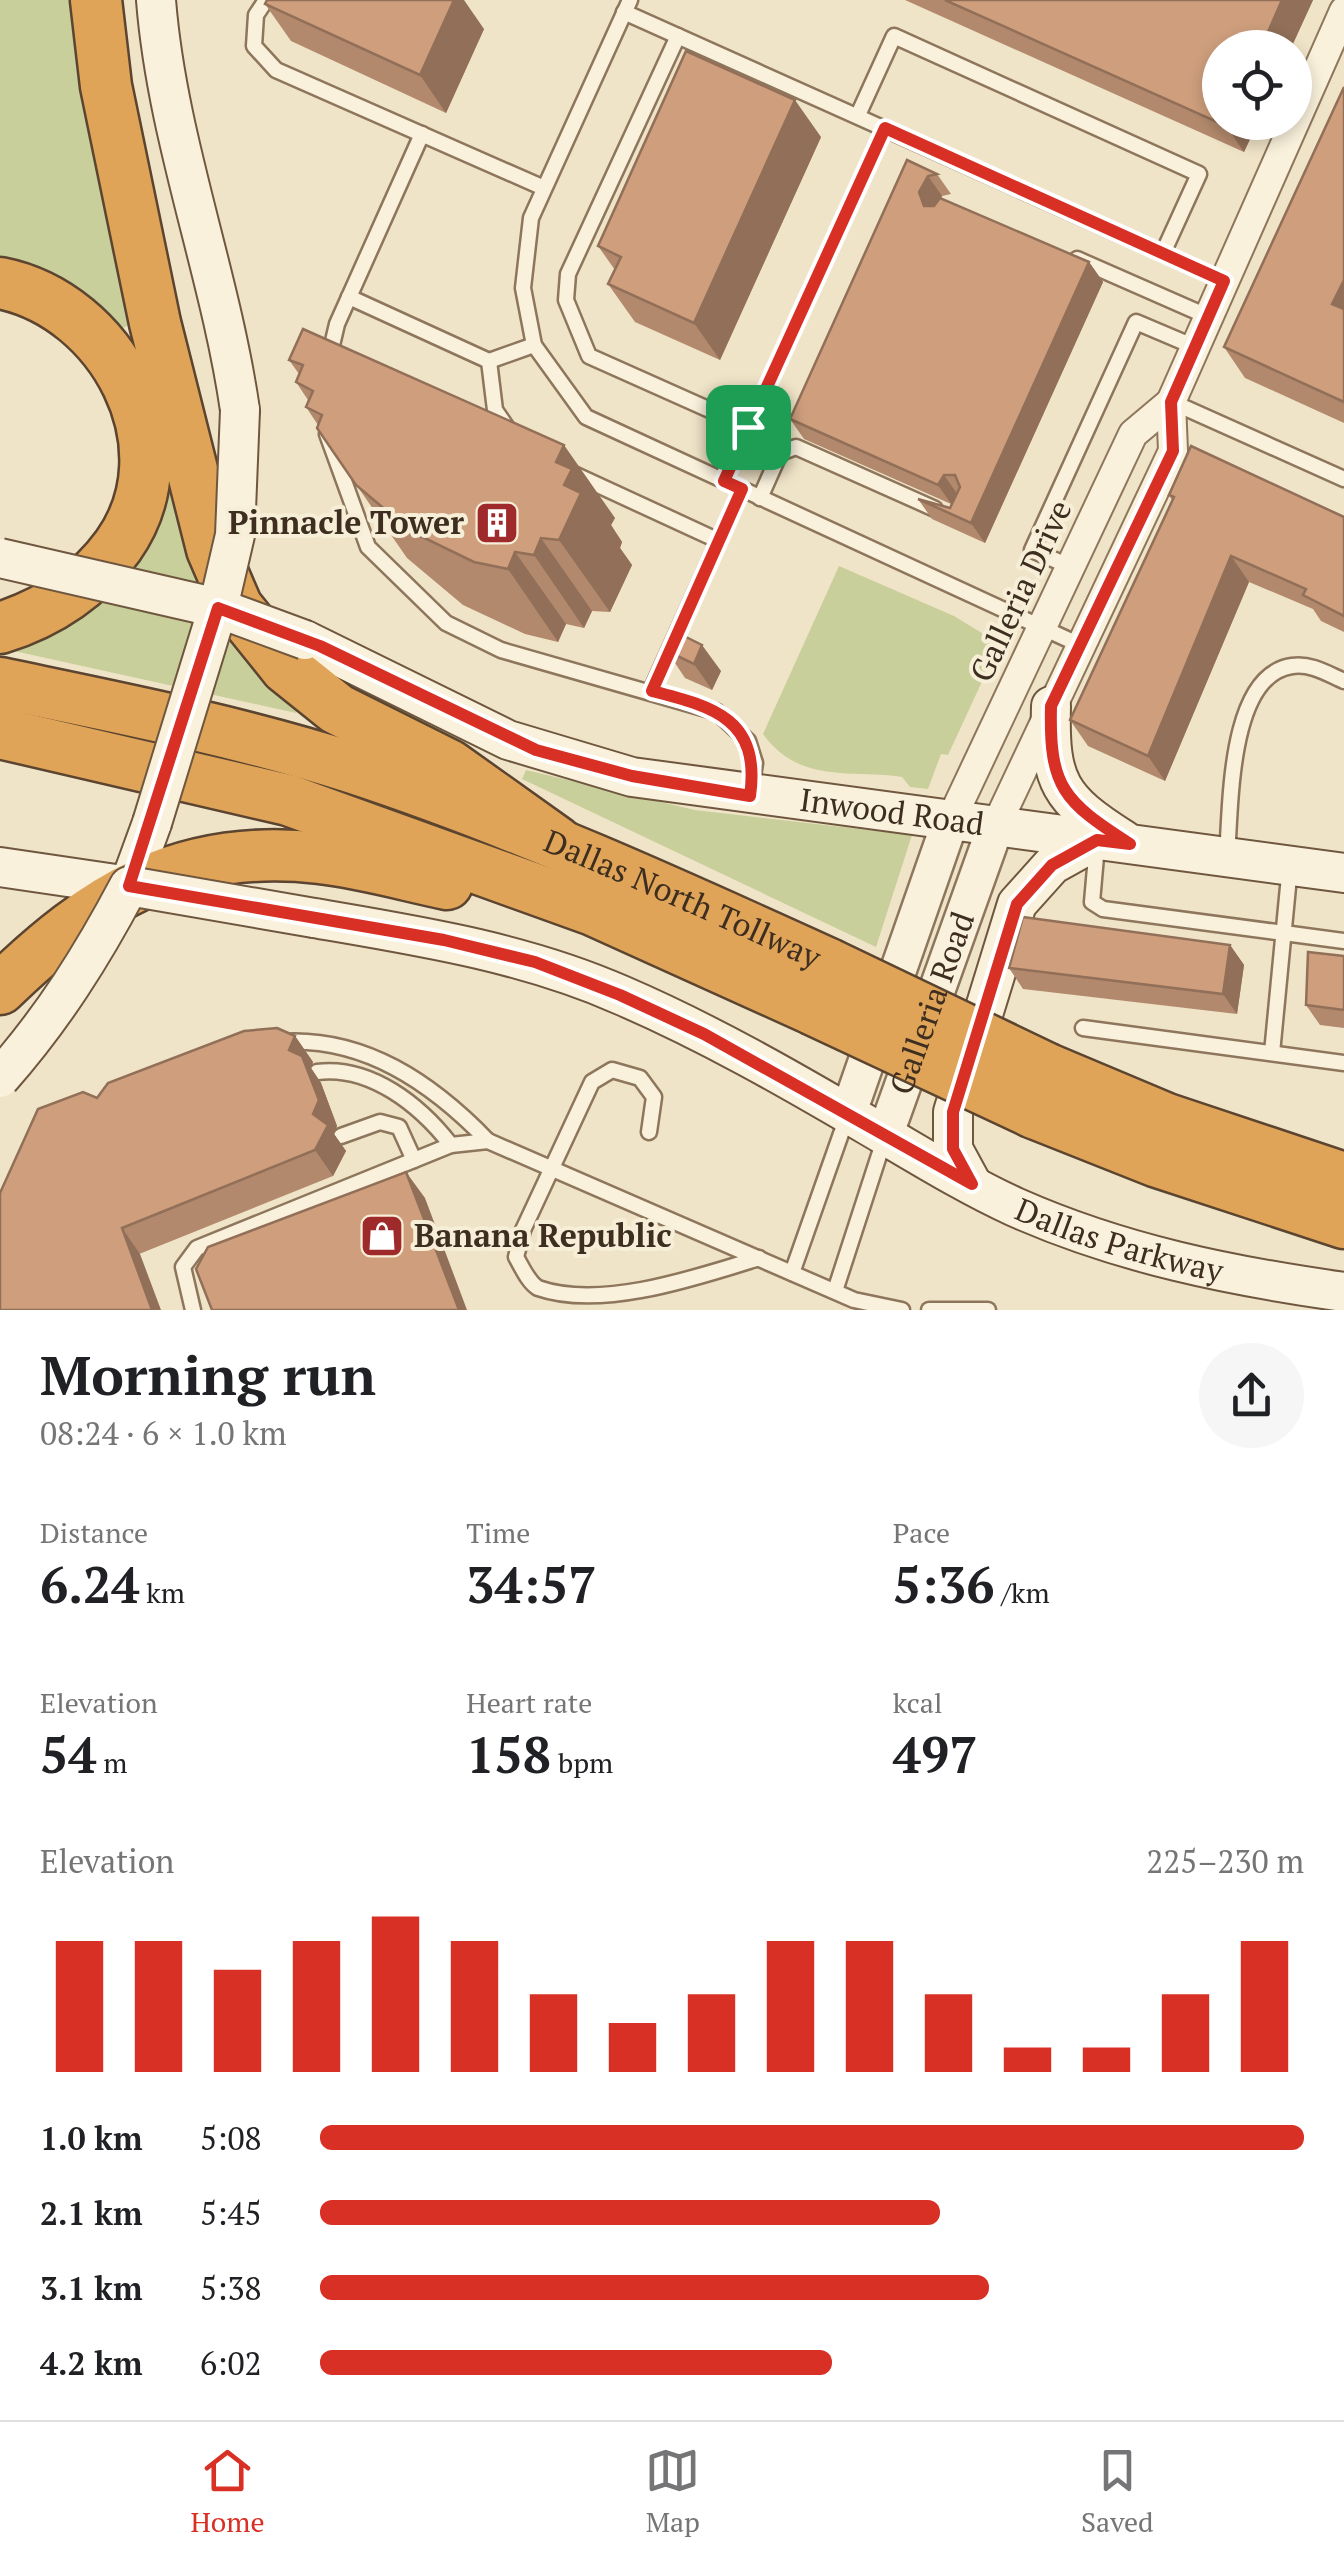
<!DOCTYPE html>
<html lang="en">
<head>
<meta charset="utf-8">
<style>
	body { margin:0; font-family:"PT Serif",serif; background:#f6f6f6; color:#202124; height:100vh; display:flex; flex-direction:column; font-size:38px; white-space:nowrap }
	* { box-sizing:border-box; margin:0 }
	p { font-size:32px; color:#757577 }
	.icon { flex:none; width:55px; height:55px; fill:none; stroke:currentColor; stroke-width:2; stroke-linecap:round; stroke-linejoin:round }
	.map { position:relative; height:1310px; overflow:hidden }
	.details { display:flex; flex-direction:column; background:#fff; flex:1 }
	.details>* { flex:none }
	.buttons { position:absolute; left:1202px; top:30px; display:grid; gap:20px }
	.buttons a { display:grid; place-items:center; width:110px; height:110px; border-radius:50%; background:#fff; box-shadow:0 5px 15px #0003; font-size:50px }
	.pin { position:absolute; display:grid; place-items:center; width:85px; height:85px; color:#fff; margin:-42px; border-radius:20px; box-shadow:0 5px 15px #0006 }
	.round { display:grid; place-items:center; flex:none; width:105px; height:105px; border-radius:52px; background:#f6f6f6 }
	.summary { display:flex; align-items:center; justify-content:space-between; height:170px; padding:0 40px }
	h1 { font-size:55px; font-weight:700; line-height:75px }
	.stats { display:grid; grid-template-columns:repeat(3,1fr); gap:15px; height:170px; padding:10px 40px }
	.stats div { display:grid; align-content:center }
	.stats b { font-size:50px; font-weight:700 }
	.stats small { font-size:28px; font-weight:400 }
	.stats p { font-size:28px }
	.chart { height:280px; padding:20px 40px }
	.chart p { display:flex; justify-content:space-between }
	.chart svg { width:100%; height:180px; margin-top:10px; stroke:#d93025; stroke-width:6 }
	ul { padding:0 40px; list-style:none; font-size:32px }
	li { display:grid; grid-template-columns:160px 120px 1fr; align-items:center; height:75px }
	li i { height:25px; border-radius:12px; background:#d93025 }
	.menu { display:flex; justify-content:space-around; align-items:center; height:140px; border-top:2px solid #e0e0e0; background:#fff; font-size:28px; color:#757577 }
	.menu a { display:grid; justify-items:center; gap:5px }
	.menu .on { color:#d93025 }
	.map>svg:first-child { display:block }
</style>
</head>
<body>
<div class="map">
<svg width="1344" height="1310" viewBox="0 0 1344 1310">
	<rect width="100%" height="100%" fill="#f0e4c8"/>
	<g fill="#c9cf9b">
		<path d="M0 0H79L139 320 115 332 0 263Z"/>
		<path d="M159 461 301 701 296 713 5 649Z"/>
		<path d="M839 566 954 616 990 638 992 660 948 755 941 754 928 789 910 787 902 777C852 769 800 785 763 734Z"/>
		<path d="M526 770 695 810 912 835 876 947 522 779Z"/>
	</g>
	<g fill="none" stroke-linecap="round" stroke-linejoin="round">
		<defs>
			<g id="service">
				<path d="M266 0 256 15 254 46 276 70 544 188"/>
				<path d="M630 0 531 218 523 288 534 345 586 417 1080 645"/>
				<path d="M624 12 1224 281"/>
				<path d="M678 36 568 274 566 300 589 356 748 427"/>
				<path d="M858 115 894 36 1199 174 1163 253"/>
				<path d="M1077 259 1209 317"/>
				<path d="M349 297 489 361 534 345"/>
				<path d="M329 358 337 324 422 134"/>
				<path d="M489 361 495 410 508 429"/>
				<path d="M1172 402 1344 479"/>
				<path d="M327 434 368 547 446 623 501 650 717 712 748 741 755 763 751 790"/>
				<path d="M574 474 719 541"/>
				<path d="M724 481 885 128"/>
				<path d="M760 498 780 453 796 447 935 509"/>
				<path d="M1071 567 1032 550 1136 322 1195 347"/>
				<path d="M651 691 742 489"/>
				<path d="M1097 845 1092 902 1103 909 1344 941"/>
				<path d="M1227 855C1231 807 1228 675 1292 666 1311 663 1328 674 1344 681"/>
				<path d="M1083 1028 1344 1063"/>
				<path d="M280 1042C364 1036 432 1083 488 1141"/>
				<path d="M1272 1053 1290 866"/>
				<path d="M317 1072C370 1065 420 1105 451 1145"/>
				<path d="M649 1132 654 1097 640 1078 612 1070 592 1082 523 1230 516 1257C522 1267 528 1282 538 1288 601 1310 695 1278 759 1258"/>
				<path d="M341 1136 380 1122 399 1127 414 1160"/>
				<path d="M792 1273 848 1114"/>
				<path d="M835 1291 884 1140"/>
				<path d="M193 1310 183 1267 197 1248 451 1145 488 1141 854 1300 902 1310"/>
				<path d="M929 1310H988"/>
			</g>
			<g id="minor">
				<path d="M950 822 1133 434 1171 402"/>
				<path d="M995 828 1173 451 1171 402 1344 11"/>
			</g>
			<g id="tertiary">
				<path d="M848 1114 950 822"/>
				<path id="s1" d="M885 1135 995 828"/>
			</g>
			<g id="secondary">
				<path d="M156 0C167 139 220 272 240 410"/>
				<path id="s2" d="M305 640 508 740 632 777 1344 873"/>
				<path d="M1051 706C1049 782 1059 799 1124 840"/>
				<path d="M0 867 129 886 152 823"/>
				<path id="s3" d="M314 918C419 936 523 952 621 995 707 1032 789 1079 869 1126 917 1154 965 1184 1015 1207 1121 1254 1230 1276 1344 1292"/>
				<path d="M972 1184 953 1149V1112L1017 904 1052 865 1097 840"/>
			</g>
			<g id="motorway">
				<path d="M96 0 106 86 155 323 212 549 237 607 286 668 337 709 449 765 557 842"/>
				<path d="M0 283C112 305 189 446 118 546 88 587 48 613 0 628"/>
				<path id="s4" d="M0 683C119 708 238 731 353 768 517 822 673 893 829 964"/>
				<path d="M0 733 288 800 593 910 812 1009"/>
				<path d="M0 989C95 897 181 842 319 858 363 863 404 875 447 884"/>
				<path d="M1048 1069 1167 1119 1344 1178"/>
				<path d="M1034 1113 1155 1161 1344 1223"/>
			</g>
		</defs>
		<use href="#service" stroke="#8d765c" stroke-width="19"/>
		<use href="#minor" stroke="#8d765c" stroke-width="32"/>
		<use href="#tertiary" stroke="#8d765c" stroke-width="40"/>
		<use href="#secondary" stroke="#6f573f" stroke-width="42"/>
		<use href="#motorway" stroke="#5b4430" stroke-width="55"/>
		<use href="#service" stroke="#faf1dc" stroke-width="14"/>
		<use href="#minor" stroke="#faf1dc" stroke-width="28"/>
		<use href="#tertiary" stroke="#faf1dc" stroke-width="35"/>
		<use href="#secondary" stroke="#faf1dc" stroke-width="38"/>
		<use href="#motorway" stroke="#e0a458" stroke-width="50"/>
		<defs>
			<g id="secondary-bridge">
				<path d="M0 558 218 608 305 640"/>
				<path d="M152 823 218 608 235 535 240 410"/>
				<path d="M0 1078C53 1018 92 956 129 886L314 918"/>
			</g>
			<g id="motorway-bridge">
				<path d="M829 964 1048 1069"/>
				<path d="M812 1009 1034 1113"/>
			</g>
		</defs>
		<use href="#secondary-bridge" stroke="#6f573f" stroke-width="42" stroke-linecap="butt"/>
		<use href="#motorway-bridge" stroke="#5b4430" stroke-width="55" stroke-linecap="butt"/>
		<use href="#secondary-bridge" stroke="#faf1dc" stroke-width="38"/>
		<use href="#motorway-bridge" stroke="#e0a458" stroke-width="50"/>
	</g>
	<g fill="#b2896c">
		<path d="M905 0H1313L1291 48H1220L1258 122 1244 152Z"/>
		<path d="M265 4 484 29 446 113 291 41Z"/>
		<path d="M1344 87V423L1245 378 1224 347Z"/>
		<path d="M821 137 720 360 635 322 608 284 615 270 598 246Z"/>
		<path d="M907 160 937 174 951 194 942 196 941 198 1089 262 1103 282 985 543 932 519 918 499 950 508 951 504 804 439 790 419Z"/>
		<path d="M303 329 615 518 611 525 622 542 620 548 632 565 610 612 592 611 584 628 566 624 558 642 525 634 463 605 407 558 317 428 318 425 306 407 308 400 296 382 299 374 289 360Z"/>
		<path d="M1169 495 1344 517V632L1321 621 1313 609 1249 582 1165 781 1088 746 1070 720 1172 500Z"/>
		<path d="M667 651 721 671 712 690 685 678Z"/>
		<path d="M1230 945 1244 965 1237 1014 1023 989 1009 968Z"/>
		<path d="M1344 956V1028L1320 1025 1306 1005Z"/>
		<path d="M295 1036 313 1062 311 1068 321 1083 337 1126 334 1134 346 1151 333 1176 0 1310 97 1098Z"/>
	</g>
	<g fill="#916f58">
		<path d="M454 0H464L484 29 446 113 420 75Z"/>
		<path d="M1282 0H1313L1291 48H1261Z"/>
		<path d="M795 100 821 137 720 360 694 323Z"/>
		<path d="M1227 122H1258L1244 152 1226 126Z"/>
		<path d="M928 176 942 196 933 213 924 206 919 192Z"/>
		<path d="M1089 262 1103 282 985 543 971 523Z"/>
		<path d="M1344 280V321L1332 304Z"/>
		<path d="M564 445 615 518 611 525 622 542 620 548 632 565 610 612 559 540 564 485 556 462Z"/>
		<path d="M944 475 958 495 952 505 938 485Z"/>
		<path d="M541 538 592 611 584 628 534 555Z"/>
		<path d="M515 552 566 624 558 642 508 569Z"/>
		<path d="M1231 556 1249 582 1165 781 1148 756Z"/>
		<path d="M702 645 721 671 712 690 694 664Z"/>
		<path d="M1230 945 1244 965 1237 1014 1223 994Z"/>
		<path d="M295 1036 313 1062 311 1068 321 1083 337 1126 334 1134 346 1151 333 1176 315 1150 313 1114 289 1050Z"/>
		<path d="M406 1172 425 1198 467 1310H459Z"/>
		<path d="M122 1228 140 1254 161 1310H152Z"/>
	</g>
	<g fill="#cf9f7d" stroke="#916f58" stroke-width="2.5">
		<path d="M267 0H454L420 75 265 4Z"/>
		<path d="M945 0H1282L1261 48H1220V122H1227L1226 126Z"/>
		<path d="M686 51 795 100 694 323 608 284 621 257 598 246Z"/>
		<path d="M1344 87V280L1332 304 1344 309V402L1224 347Z"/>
		<path d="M907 160 937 174 928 176 919 192 924 206H934L940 198 1089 262 971 523 918 499 950 508 960 487 955 475H944L938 485 790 419Z"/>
		<path d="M303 329 564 445 556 462 572 469 564 485 581 493 559 540 541 538 534 555 515 552 508 569 474 562 412 532 356 485 317 428 322 415 306 407 313 391 296 382 303 365 289 360Z"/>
		<path d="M1191 446 1344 517V616L1303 595 1306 589 1231 556 1148 756 1070 720 1174 497 1169 495Z"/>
		<path d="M676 632 702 645 694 664 667 651Z"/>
		<path d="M1023 917 1230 945 1223 994 1009 968Z"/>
		<path d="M1308 952 1344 956V1010L1306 1005Z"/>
		<path d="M277 1028 295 1036 289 1050 302 1056 319 1100 313 1114 328 1125 315 1150 122 1228 152 1310H0V1193L38 1109 83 1092 97 1098 108 1083 244 1031Z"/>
		<path d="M406 1172 459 1310H212L196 1269 208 1247Z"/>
	</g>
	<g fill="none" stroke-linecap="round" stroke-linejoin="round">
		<defs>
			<path id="route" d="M885 128 1224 281 1171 402 1173 451 1051 706C1049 787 1063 801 1130 844L1097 840 1052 865 1017 904 953 1112V1149L972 1184 704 1034 620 995 535 962 444 940 129 886 218 608 320 646 536 750 632 776 750 796C761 720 715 707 652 691L742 489 724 481Z"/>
		</defs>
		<use href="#route" stroke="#fff" stroke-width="20"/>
		<use href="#route" stroke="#d93025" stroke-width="12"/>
	</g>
	<defs>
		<symbol id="building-square" viewBox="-11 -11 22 22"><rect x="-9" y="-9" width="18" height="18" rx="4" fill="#9e2a2b" stroke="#f7eed8"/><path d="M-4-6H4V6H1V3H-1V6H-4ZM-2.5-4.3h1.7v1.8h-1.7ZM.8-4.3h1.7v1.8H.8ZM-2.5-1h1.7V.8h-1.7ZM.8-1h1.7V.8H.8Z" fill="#fff"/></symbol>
		<symbol id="shop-square" viewBox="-11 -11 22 22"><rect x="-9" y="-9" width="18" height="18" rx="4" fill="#9e2a2b" stroke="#f7eed8"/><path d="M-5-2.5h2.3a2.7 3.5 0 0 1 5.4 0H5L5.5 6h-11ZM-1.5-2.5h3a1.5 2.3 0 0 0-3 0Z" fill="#fff"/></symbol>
	</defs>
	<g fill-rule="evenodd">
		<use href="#building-square" x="472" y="498" width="50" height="50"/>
		<use href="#shop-square" x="357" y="1211" width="50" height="50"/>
	</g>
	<g text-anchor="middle" stroke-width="8" stroke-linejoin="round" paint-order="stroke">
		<g font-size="32" font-weight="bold" fill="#3d2e20" stroke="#f7eed8" text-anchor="end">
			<text x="464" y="534">Pinnacle Tower</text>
			<text x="414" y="1247" text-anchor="start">Banana Republic</text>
		</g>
		<g font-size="32" fill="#3d2e20" stroke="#f7eed8">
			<text transform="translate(1021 591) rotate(-65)" y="11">Galleria Drive</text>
			<text dy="11" stroke="none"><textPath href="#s2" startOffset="618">Inwood Road</textPath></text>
			<text dy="11" stroke="none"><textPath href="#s4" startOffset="718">Dallas North Tollway</textPath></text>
			<text dy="11" stroke="none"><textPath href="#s1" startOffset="140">Galleria Road</textPath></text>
			<text dy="11" stroke="none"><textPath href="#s3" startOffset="875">Dallas Parkway</textPath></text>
		</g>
	</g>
</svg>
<div class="buttons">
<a><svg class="icon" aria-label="locate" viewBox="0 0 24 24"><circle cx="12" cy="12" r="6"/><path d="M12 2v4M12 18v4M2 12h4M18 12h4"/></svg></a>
</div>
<div class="pin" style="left:748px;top:427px;background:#1e9e55"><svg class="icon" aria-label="arrive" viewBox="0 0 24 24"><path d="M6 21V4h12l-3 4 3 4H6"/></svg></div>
</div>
<section class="details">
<div class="summary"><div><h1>Morning run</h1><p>08:24 · 6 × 1.0 km</p></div><a class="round"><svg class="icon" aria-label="share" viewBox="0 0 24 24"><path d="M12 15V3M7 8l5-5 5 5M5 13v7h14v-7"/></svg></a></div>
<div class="stats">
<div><p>Distance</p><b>6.24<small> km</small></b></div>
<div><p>Time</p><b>34:57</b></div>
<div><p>Pace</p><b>5:36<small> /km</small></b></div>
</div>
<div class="stats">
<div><p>Elevation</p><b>54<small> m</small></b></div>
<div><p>Heart rate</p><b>158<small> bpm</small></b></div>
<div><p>kcal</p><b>497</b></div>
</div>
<div class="chart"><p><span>Elevation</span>225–230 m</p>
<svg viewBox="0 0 160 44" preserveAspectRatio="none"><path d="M5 44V12M15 44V12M25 44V19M35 44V12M45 44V6M55 44V12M65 44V25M75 44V32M85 44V25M95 44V12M105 44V12M115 44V25M125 44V38M135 44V38M145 44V25M155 44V12"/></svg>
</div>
<ul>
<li><b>1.0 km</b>5:08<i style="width:100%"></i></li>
<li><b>2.1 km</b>5:45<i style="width:63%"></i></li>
<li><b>3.1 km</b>5:38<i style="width:68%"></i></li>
<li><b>4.2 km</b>6:02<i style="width:52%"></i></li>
</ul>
</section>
<nav class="menu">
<a class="on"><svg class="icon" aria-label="home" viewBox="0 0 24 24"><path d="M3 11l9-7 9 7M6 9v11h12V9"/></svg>Home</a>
<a><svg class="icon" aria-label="map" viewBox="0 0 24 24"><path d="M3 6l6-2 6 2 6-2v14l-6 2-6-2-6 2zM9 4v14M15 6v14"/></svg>Map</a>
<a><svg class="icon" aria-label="saved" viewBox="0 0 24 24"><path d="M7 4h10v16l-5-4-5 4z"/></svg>Saved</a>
</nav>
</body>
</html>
